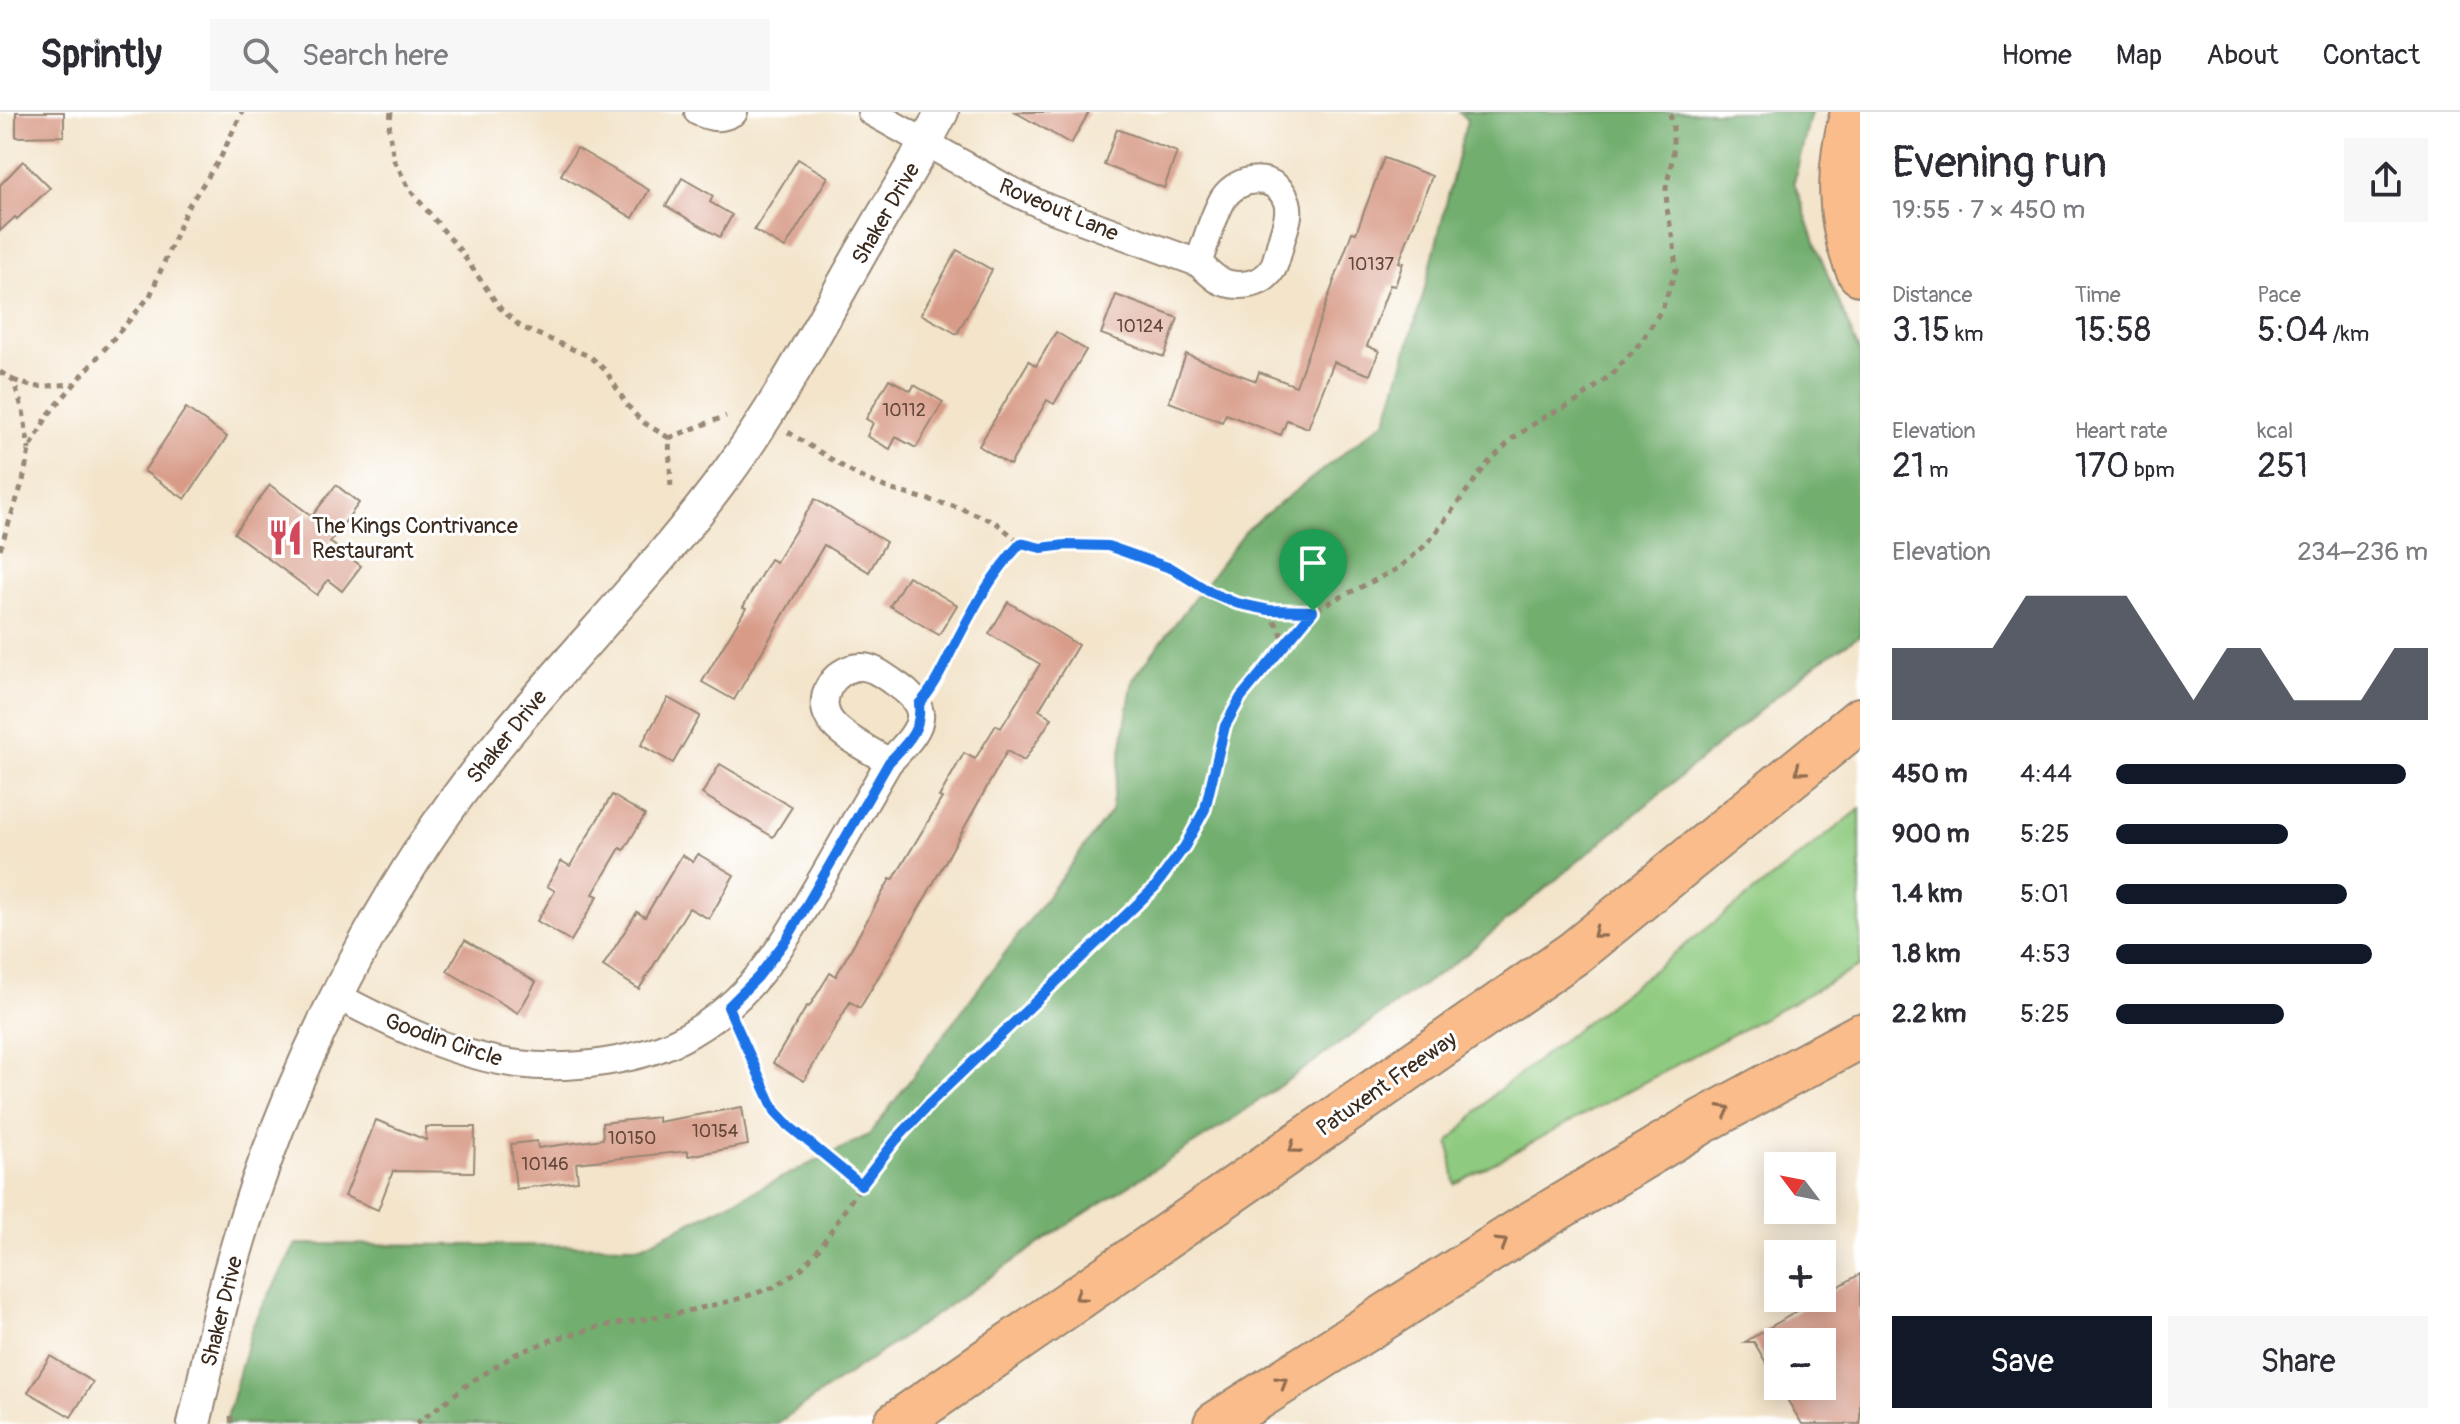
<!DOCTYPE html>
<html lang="en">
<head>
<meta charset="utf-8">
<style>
	body { margin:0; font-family:Pangolin,sans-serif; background:#f7f7f7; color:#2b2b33; height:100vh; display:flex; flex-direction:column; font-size:30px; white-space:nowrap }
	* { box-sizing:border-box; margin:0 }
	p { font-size:26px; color:#7c7c81 }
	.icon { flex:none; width:44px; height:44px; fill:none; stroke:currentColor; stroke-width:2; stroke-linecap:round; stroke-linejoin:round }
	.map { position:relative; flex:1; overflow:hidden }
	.drawer { display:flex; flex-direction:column; background:#fff; width:600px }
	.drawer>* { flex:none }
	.needle { width:52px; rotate:302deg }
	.tools { position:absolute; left:1764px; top:1040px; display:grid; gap:16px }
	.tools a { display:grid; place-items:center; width:72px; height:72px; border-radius:0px; background:#fff; box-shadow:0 4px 20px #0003; font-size:40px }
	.pin { position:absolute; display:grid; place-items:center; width:68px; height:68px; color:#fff; margin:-82px -34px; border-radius:50% 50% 50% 0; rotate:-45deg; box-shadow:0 0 8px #0007 }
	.pin .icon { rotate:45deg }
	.round { display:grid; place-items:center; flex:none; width:84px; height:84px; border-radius:0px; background:#f7f7f7 }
	.overview { display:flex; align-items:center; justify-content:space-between; height:136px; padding:0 32px }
	h1 { font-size:44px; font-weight:600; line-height:60px }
	.figures { display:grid; grid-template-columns:repeat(3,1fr); gap:12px; height:136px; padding:8px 32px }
	.figures div { display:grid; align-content:center }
	.figures b { font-size:34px; font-weight:600 }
	.figures small { font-size:22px; font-weight:400 }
	.figures p { font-size:22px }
	.chart { height:224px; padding:16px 32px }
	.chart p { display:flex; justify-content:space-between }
	.chart svg { width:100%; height:144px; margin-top:8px; fill:#111827; opacity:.7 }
	.button { display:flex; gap:16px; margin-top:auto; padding:16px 32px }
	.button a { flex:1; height:92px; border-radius:0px; background:#111827; color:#fff; font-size:32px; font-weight:600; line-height:92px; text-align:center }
	.button a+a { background:#f7f7f7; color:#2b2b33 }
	ul { padding:0 32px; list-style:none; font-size:26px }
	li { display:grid; grid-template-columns:128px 96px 1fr; align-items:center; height:60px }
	li i { height:20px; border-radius:10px; background:#111827 }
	header { display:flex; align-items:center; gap:48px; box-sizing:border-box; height:112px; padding:0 40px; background:#fff; border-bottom:2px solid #e1e1e2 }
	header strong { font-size:38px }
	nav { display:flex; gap:44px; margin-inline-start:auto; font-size:28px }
	.search { width:560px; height:72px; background:#f7f7f7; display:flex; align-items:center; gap:20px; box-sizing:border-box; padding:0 28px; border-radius:0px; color:#7c7c81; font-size:30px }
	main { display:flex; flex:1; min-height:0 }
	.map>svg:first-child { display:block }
</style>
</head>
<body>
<header>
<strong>Sprintly</strong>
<div class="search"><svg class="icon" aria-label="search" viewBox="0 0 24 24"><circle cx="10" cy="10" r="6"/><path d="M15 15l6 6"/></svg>Search here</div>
<nav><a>Home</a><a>Map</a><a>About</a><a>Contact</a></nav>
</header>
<main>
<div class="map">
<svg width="1860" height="1312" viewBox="0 0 1860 1312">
	<rect width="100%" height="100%" fill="#fff"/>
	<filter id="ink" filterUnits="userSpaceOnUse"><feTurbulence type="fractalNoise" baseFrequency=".0125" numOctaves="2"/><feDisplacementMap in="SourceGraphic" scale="16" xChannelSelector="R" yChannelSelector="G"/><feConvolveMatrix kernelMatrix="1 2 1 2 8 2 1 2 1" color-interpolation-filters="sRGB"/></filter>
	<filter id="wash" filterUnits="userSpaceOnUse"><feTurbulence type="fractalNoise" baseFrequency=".006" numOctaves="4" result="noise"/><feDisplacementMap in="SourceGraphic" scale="32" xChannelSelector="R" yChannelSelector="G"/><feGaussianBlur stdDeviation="1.8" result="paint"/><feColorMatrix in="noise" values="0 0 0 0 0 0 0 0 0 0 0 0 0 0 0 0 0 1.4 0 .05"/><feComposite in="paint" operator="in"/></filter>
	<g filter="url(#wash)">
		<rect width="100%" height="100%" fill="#f3e4ca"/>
		<path fill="#8eca7f" stroke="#647a4e" stroke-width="2" d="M1860 697V854L1455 1072 1449 1030 1494 982Z"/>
		<path fill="#72ae6e" stroke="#566c46" stroke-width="2" d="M1459 0H1811L1794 70 1820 144 1860 242V523L1817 551 1464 844 1227 1011 1062 1116 776 1312H225L252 1215 296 1132 642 1134 869 1023 1111 699 1133 567 1248 416 1386 308 1424 180 1467 8Z"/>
		<g id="blocks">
			<g fill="#d89b88">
				<path d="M16 0H64V24L16 25Z"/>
				<path d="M1015 0H1089L1071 32Z"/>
				<path d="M1117 17 1177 40 1164 76 1104 53Z"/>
				<path d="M577 36 649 78 633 106 561 63Z"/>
				<path d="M1384 46 1432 64 1399 150 1403 151 1395 174 1390 173 1367 234 1379 239 1370 263 1334 250 1308 316 1287 308 1281 323 1226 302 1222 310 1169 290 1186 242 1256 269 1259 260 1296 274 1352 120 1356 121Z"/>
				<path d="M798 47 828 65 785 136 754 118Z"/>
				<path d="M23 49 50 76 17 107 15 105 0 119V73Z"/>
				<path d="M682 66 713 84 710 90 732 103 720 125 666 94Z"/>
				<path d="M957 138 992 158 957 222 921 202Z"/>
				<path d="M1116 183 1178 206 1164 245 1101 222Z"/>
				<path d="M1056 220 1086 238 1054 292 1047 288 1010 353 979 334 1029 249 1036 254Z"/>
				<path d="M889 267 911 279 914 273 943 290 916 336 896 325 890 337 867 324 873 311 866 307Z"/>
				<path d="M186 296 227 325 185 387 144 359Z"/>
				<path d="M270 373 312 404 336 373 359 391 330 430 361 454 342 479 328 468 317 483 234 421Z"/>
				<path d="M815 387 886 430 869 460 824 433 734 588 702 570 746 496 743 495 770 447 776 450Z"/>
				<path d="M908 464 957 493 939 523 890 494Z"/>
				<path d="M1008 490 1078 533 1039 598 1052 606 1024 649 1007 639 925 786 860 896 850 890 804 969 773 951 807 894 809 895 830 861 836 864 890 767 893 768 942 686 939 685 964 641 975 647 996 613 1001 616 1040 552 989 522Z"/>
				<path d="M668 586 700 604 673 651 641 633Z"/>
				<path d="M720 652 792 695 773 725 702 682Z"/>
				<path d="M612 683 645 703 624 738 620 736 593 782 598 784 571 829 537 809 555 779 547 774 561 749 570 754Z"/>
				<path d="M698 742 734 763 709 807 689 796 639 877 603 854 637 800 645 805 682 743 693 750Z"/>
				<path d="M465 828 536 870 518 901 447 859Z"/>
				<path d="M742 995 748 1033 688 1044V1039L576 1051 578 1069 516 1077 511 1032 537 1029 538 1036 603 1027 602 1011 658 1005V1010Z"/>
				<path d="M376 1008 426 1028V1015H475L474 1060 393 1059 378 1098 345 1084Z"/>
				<path d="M1860 1162V1312H1802L1779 1274H1822V1230H1778V1271L1754 1230H1745Z"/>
				<path d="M50 1244 93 1270 71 1305 28 1280Z"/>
			</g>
		</g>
	</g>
	<g filter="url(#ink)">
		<use href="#blocks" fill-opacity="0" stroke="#978774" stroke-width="2"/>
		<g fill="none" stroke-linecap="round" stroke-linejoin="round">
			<defs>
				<g id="minor">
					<path d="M698 0C712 6 721 8 734 0"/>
					<path d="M871 0 1008 77 1048 96 1198 151C1206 131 1212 106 1223 87 1238 63 1277 60 1287 90 1291 102 1285 115 1282 126 1279 136 1277 148 1273 156 1262 175 1234 177 1217 167 1211 163 1204 156 1198 151"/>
					<path d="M337 884C392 913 455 944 518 952 568 959 646 949 690 922 716 907 740 886 759 863 784 833 802 800 822 766 844 728 866 689 889 650 919 619 939 599 893 570 883 563 872 554 860 555 832 556 813 590 833 612 845 626 873 640 889 650"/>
				</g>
				<path id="tertiary" d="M194 1312C207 1257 217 1202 233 1148 275 1002 339 864 421 737 510 600 630 493 726 363 777 294 816 220 858 146 886 97 916 50 942 0"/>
				<g id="motorway">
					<path d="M1853 0C1838 53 1837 110 1860 161"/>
					<path d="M896 1312 1574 841 1860 608"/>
					<path d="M1216 1312 1531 1112 1703 1009 1860 924"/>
				</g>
			</defs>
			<use href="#minor" stroke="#978774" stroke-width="30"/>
			<use href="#tertiary" stroke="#978774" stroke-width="36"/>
			<use href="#motorway" stroke="#978774" stroke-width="48"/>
			<g stroke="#978774" stroke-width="5" stroke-dasharray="6 6" stroke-linecap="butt">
				<path d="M391 0 389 17 394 48 410 78 459 137 500 196 521 215 591 245 606 259 627 293 641 309 669 326 671 379"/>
				<path d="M0 260 13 268 23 298 29 338"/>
				<path d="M13 268 33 275 73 272"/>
				<path d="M788 320 858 364 892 378 960 396 995 410 1021 431 1041 436 1066 433 1108 434 1173 457 1210 480 1236 491 1269 498 1312 499"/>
				<path d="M669 326 726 304"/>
				<path d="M0 437 23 369 29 338 48 303 150 184 187 96 220 47 242 0"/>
				<path d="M1269 498 1286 531"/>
				<path d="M935 573C958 523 983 471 1021 431"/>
				<path d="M738 918 775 999 789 1014 861 1073"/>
				<path d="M231 1304 232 1312"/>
				<path d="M416 1312 471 1270 516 1242 554 1227 599 1215 679 1201 735 1188 774 1175 802 1156 821 1134 861 1073 896 1028 991 932 1155 775 1185 734 1205 697 1225 614 1241 585 1301 511 1313 499 1399 456 1427 432 1487 352 1512 327 1544 305 1578 289 1613 261 1642 229 1662 197 1676 159 1674 133 1667 97 1666 76 1673 44V11L1669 0"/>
			</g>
			<use href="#minor" stroke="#fff" stroke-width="26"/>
			<use href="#tertiary" stroke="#fff" stroke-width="32"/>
			<use href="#motorway" stroke="#f9bc8a" stroke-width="44"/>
		</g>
		<defs><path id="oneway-chevron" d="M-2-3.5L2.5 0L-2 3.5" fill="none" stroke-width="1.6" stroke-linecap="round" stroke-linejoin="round" transform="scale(2)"/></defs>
		<g stroke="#906c4f">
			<use href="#oneway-chevron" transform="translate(1800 658) rotate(140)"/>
			<use href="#oneway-chevron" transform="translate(1598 821) rotate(141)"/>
			<use href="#oneway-chevron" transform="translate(1725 998) rotate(-28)"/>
			<use href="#oneway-chevron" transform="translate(1294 1036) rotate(145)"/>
			<use href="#oneway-chevron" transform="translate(1502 1131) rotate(-32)"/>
			<use href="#oneway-chevron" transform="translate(1080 1184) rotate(145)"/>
			<use href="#oneway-chevron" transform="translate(1282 1270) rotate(-32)"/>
		</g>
	</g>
	<g fill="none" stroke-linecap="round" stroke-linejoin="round" filter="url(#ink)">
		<defs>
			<path id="route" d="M1021 431 1041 436 1066 433 1108 434 1173 457 1210 480 1236 491 1269 498 1313 499 1241 585 1225 614 1205 697 1185 734 1155 775 931 990 896 1028 861 1073 789 1014 775 999 728 895 758 865 787 827 889 650C906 632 922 619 919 592 935 575 943 555 954 534 973 497 992 462 1021 431Z"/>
		</defs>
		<use href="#route" stroke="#fff" stroke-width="16"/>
		<use href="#route" stroke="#1a73e8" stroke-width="10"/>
	</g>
	<defs>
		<symbol id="restaurant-bare" viewBox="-9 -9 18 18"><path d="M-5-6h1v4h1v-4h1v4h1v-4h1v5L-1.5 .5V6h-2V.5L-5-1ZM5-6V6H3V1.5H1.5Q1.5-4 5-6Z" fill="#d1495b" stroke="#fff" stroke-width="2.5" paint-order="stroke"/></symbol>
	</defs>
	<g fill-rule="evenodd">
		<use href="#restaurant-bare" x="260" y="400" width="51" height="51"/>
	</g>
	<g text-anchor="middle" stroke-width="6" stroke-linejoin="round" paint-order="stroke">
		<g font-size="18" fill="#624638">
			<text x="1371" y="158">10137</text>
			<text x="1140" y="220">10124</text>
			<text x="904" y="304">10112</text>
			<text x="715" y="1025">10154</text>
			<text x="632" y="1032">10150</text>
			<text x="545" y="1058">10146</text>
		</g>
		<g font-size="22" fill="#3b2a1e" stroke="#fff">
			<text transform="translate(1059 97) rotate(23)" y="8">Roveout Lane</text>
			<text transform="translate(885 101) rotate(-60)" y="8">Shaker Drive</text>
			<text transform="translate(506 624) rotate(-51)" y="8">Shaker Drive</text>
			<text transform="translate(444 927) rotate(19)" y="8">Goodin Circle</text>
			<text transform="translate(1386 971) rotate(-35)" y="8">Patuxent Freeway</text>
			<text transform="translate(221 1199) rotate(-76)" y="8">Shaker Drive</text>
		</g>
		<g font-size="22" fill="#3b2a1e" stroke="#fff" text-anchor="start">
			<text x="312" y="421">The Kings Contrivance<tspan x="312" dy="25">Restaurant</tspan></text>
		</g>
	</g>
</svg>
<div class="tools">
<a><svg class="needle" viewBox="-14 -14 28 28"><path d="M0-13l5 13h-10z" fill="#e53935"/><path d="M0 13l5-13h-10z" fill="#7c7c81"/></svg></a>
<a>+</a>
<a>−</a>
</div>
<div class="pin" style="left:1313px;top:499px;background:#1e9e55"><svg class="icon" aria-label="arrive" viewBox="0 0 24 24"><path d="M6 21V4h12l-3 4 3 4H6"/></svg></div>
</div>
<section class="drawer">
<div class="overview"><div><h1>Evening run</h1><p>19:55 · 7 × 450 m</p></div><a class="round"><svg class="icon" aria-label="share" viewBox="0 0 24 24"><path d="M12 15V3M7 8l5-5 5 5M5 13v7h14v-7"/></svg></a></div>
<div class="figures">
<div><p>Distance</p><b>3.15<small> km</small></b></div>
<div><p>Time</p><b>15:58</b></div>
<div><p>Pace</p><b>5:04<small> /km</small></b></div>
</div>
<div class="figures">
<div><p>Elevation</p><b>21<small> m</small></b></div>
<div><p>Heart rate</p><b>170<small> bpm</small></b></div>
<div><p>kcal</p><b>251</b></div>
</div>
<div class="chart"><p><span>Elevation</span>234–236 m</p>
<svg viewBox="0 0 160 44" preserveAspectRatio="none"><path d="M0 44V22L10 22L20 22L30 22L40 6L50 6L60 6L70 6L80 22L90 38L100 22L110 22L120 38L130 38L140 38L150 22L160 22V44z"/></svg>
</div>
<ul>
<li><b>450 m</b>4:44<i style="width:93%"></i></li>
<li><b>900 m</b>5:25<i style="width:55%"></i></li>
<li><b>1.4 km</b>5:01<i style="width:74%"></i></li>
<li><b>1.8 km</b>4:53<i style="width:82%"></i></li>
<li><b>2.2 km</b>5:25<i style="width:54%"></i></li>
</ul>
<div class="button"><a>Save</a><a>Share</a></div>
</section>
</main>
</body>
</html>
